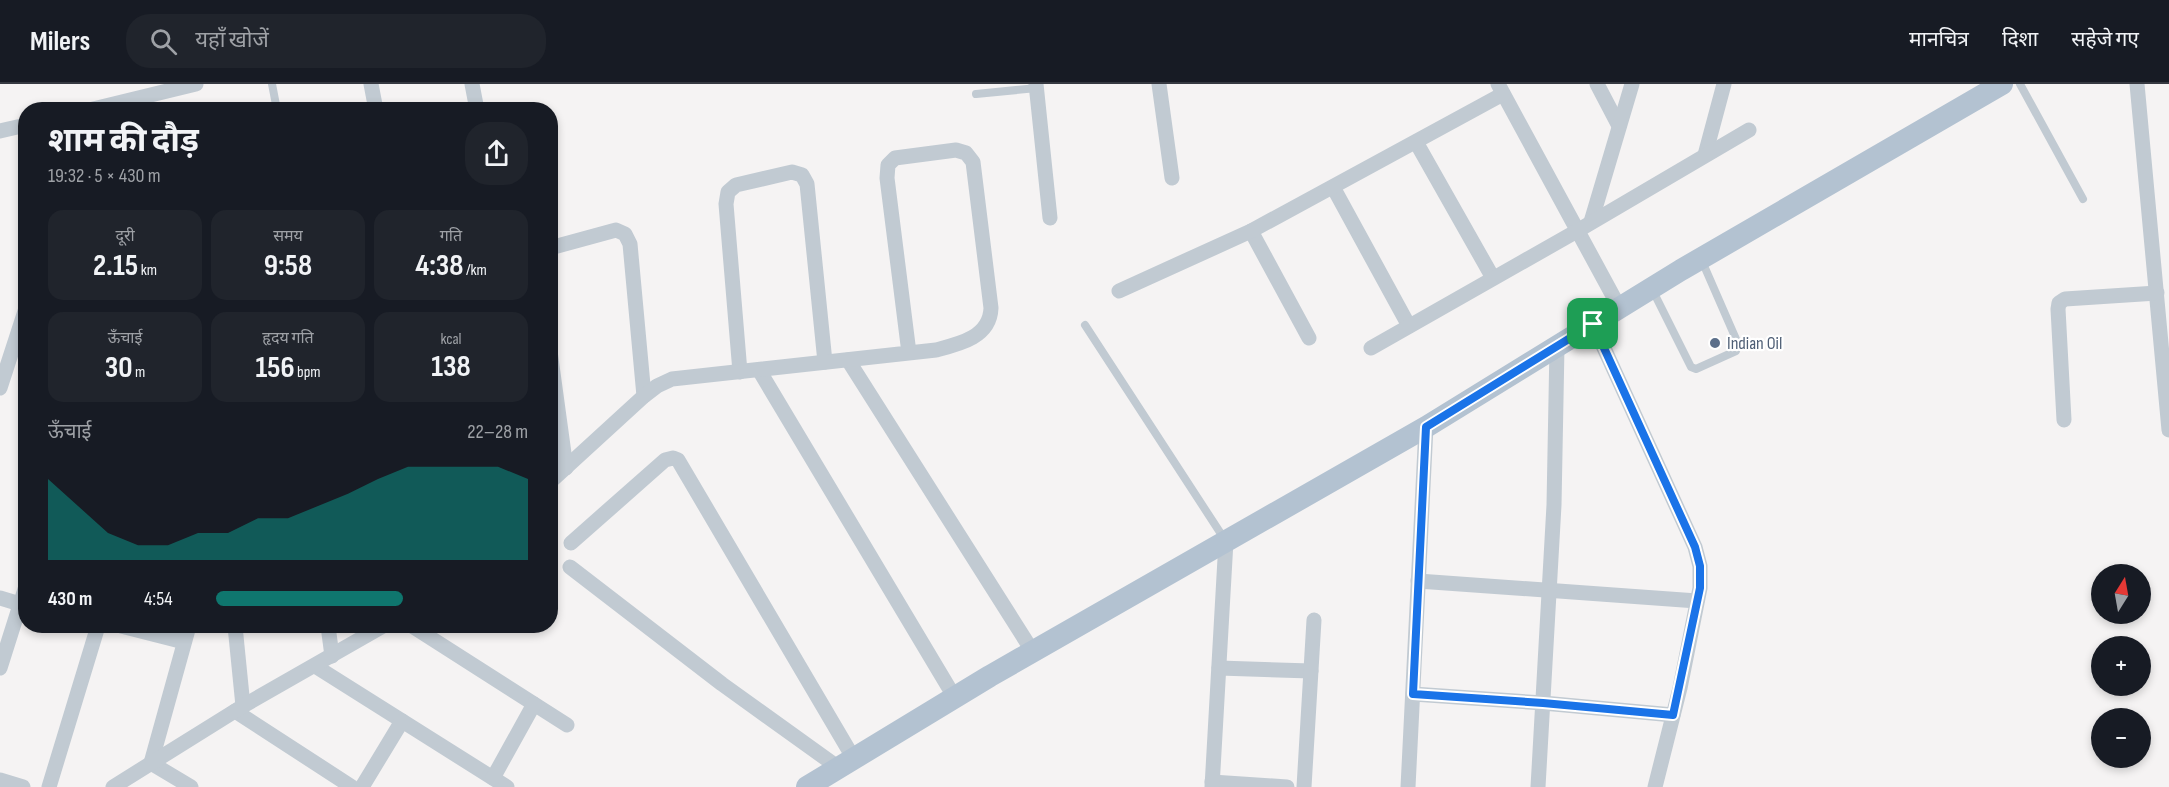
<!DOCTYPE html>
<html lang="hi">
<head>
<meta charset="utf-8">
<style>
	body { margin:0; font-family:"Sofia Sans Condensed","Noto Sans Devanagari",sans-serif; background:#20242c; color:#f1f3f6; height:100vh; display:flex; flex-direction:column; font-size:22px; white-space:nowrap }
	* { box-sizing:border-box; margin:0 }
	p { font-size:20px; color:#9ea1a6 }
	.icon { flex:none; width:33px; height:33px; fill:none; stroke:currentColor; stroke-width:2; stroke-linecap:round; stroke-linejoin:round }
	.map { position:relative; flex:1; overflow:hidden }
	.details { position:absolute; left:18px; top:18px; width:540px; height:531px; display:flex; flex-direction:column; background:#171b24; border-radius:24px; box-shadow:0 3px 9px #0003 }
	.details>* { flex:none }
	.needle { width:39px; rotate:11deg }
	.controls { position:absolute; left:2091px; top:480px; display:grid; gap:12px }
	.controls a { display:grid; place-items:center; width:60px; height:60px; border-radius:50%; background:#171b24; box-shadow:0 3px 9px #0003; font-size:30px }
	.pin { position:absolute; display:grid; place-items:center; width:51px; height:51px; color:#fff; margin:-26px; border-radius:12px; box-shadow:0 3px 9px #0006 }
	.round { display:grid; place-items:center; flex:none; width:63px; height:63px; border-radius:24px; background:#20242c }
	.head { display:flex; align-items:center; justify-content:space-between; height:102px; padding:0 30px }
	h1 { font-size:33px; font-weight:700; line-height:45px }
	.stats { display:grid; grid-template-columns:repeat(3,1fr); gap:9px; height:102px; padding:6px 30px }
	.stats div { display:grid; align-content:center; border-radius:15px; background:#20242c; text-align:center }
	.stats b { font-size:30px; font-weight:700 }
	.stats small { font-size:16px; font-weight:400 }
	.stats p { font-size:16px }
	.chart { height:168px; padding:12px 30px }
	.chart p { display:flex; justify-content:space-between }
	.chart svg { width:100%; height:108px; margin-top:6px; fill:#0f766e; opacity:.7 }
	ul { padding:0 30px; list-style:none; font-size:20px }
	li { display:grid; grid-template-columns:96px 72px 1fr; align-items:center; height:45px }
	li i { height:15px; border-radius:8px; background:#0f766e }
	header { display:flex; align-items:center; gap:36px; box-sizing:border-box; height:84px; padding:0 30px; background:#171b24; border-bottom:2px solid #363941 }
	header strong { font-size:28px }
	nav { display:flex; gap:33px; margin-inline-start:auto; font-size:21px }
	.search { width:420px; height:54px; background:#20242c; display:flex; align-items:center; gap:15px; box-sizing:border-box; padding:0 21px; border-radius:24px; color:#9ea1a6; font-size:22px }
	.map>svg:first-child { display:block }
</style>
</head>
<body>
<header>
<strong>Milers</strong>
<div class="search"><svg class="icon" aria-label="search" viewBox="0 0 24 24"><circle cx="10" cy="10" r="6"/><path d="M15 15l6 6"/></svg>यहाँ खोजें</div>
<nav><a>मानचित्र</a><a>दिशा</a><a>सहेजे गए</a></nav>
</header>
<div class="map">
<svg width="2169" height="703" viewBox="0 0 2169 703">
	<rect width="100%" height="100%" fill="#f5f3f3"/>
	<g fill="none" stroke-linecap="round" stroke-linejoin="round">
		<g stroke="#c1cad2" stroke-width="8">
			<path d="M272 0 277 26"/>
			<path d="M2020 0 2083 115"/>
			<path d="M976 10 1037 4"/>
			<path d="M1652 205 1691 283 1696 285 1736 267 1738 261 1736 255 1702 177"/>
			<path d="M1085 241 1225 456"/>
		</g>
		<g stroke="#c1cad2" stroke-width="15">
			<path d="M371 0 376 26"/>
			<path d="M472 0 477 26"/>
			<path d="M1036 0 1050 134"/>
			<path d="M1159 0 1172 94"/>
			<path d="M1498 0 1619 223"/>
			<path d="M1597 0 1619 42"/>
			<path d="M2137 0 2169 346"/>
			<path d="M89 26 196 0"/>
			<path d="M0 47 26 41"/>
			<path d="M1416 58 1493 194"/>
			<path d="M1705 71 1724 0"/>
			<path d="M1333 103 1409 242"/>
			<path d="M1591 138 1632 0"/>
			<path d="M1251 147 1309 254"/>
			<path d="M550 164 616 146 625 150 630 160 644 312"/>
			<path d="M1119 207 1251 147 1503 10"/>
			<path d="M1593 240 1695 463 1700 482V504L1680 604 1655 703"/>
			<path d="M1371 264 1577 147 1749 46"/>
			<path d="M550 267 566 384"/>
			<path d="M848 276 1033 568"/>
			<path d="M759 286 955 614"/>
			<path d="M740 288 726 120 728 108 736 101 792 88 802 91 807 100 825 278"/>
			<path d="M0 304 26 224"/>
			<path d="M2064 336 2058 225 2059 219 2065 215 2157 209"/>
			<path d="M550 398 644 312 657 302 672 295 936 266C960 260 990 253 991 224L973 78 966 69 956 66 895 74 888 81 887 94 909 269"/>
			<path d="M571 459 665 376 673 374 678 376 854 675"/>
			<path d="M570 483 722 600 839 684"/>
			<path d="M1418 497 1697 517"/>
			<path d="M0 514 20 520"/>
			<path d="M121 542 184 558"/>
			<path d="M189 542 151 679 191 703"/>
			<path d="M235 542 243 622"/>
			<path d="M328 542 332 572"/>
			<path d="M412 542 567 641"/>
			<path d="M315 582 507 703"/>
			<path d="M0 584 26 502"/>
			<path d="M1219 584 1311 587"/>
			<path d="M1413 610 1543 619 1673 631"/>
			<path d="M235 627 352 703"/>
			<path d="M493 694 534 620"/>
			<path d="M0 696 23 703"/>
			<path d="M1212 698 1287 703"/>
			<path d="M49 703 98 542"/>
			<path d="M113 703 243 622 383 542"/>
			<path d="M362 703 402 637"/>
			<path d="M1212 703 1226 457"/>
			<path d="M1304 703 1314 536"/>
			<path d="M1408 703 1426 343"/>
			<path d="M1538 703 1554 421 1557 262"/>
		</g>
		<path stroke="#b3c2d1" stroke-width="22" d="M807 703 990 592 1426 343 1681 186 2002 0"/>
	</g>
	<g fill="none" stroke-linecap="round" stroke-linejoin="round">
		<defs>
			<path id="route" d="M1593 240 1695 463 1700 482V504L1673 631 1543 619 1413 610 1426 343Z"/>
		</defs>
		<use href="#route" stroke="#fff" stroke-width="12"/>
		<use href="#route" stroke="#1a73e8" stroke-width="8"/>
	</g>
	<circle fill="#5c6f8a" stroke="#fff" stroke-width="2" cx="1715" cy="259" r="6"/>
	<g text-anchor="middle" stroke-width="4.5" stroke-linejoin="round" paint-order="stroke">
		<g font-size="18" fill="#4e5e75" stroke="#fff" text-anchor="start">
			<text x="1727" y="265">Indian Oil</text>
		</g>
	</g>
</svg>
<div class="controls">
<a><svg class="needle" viewBox="-14 -14 28 28"><path d="M0-13l5 13h-10z" fill="#e53935"/><path d="M0 13l5-13h-10z" fill="#9ea1a6"/></svg></a>
<a>+</a>
<a>−</a>
</div>
<div class="pin" style="left:1593px;top:240px;background:#1e9e55"><svg class="icon" aria-label="arrive" viewBox="0 0 24 24"><path d="M6 21V4h12l-3 4 3 4H6"/></svg></div>
<section class="details">
<div class="head"><div><h1>शाम की दौड़</h1><p>19:32 · 5 × 430 m</p></div><a class="round"><svg class="icon" aria-label="share" viewBox="0 0 24 24"><path d="M12 15V3M7 8l5-5 5 5M5 13v7h14v-7"/></svg></a></div>
<div class="stats">
<div><p>दूरी</p><b>2.15<small> km</small></b></div>
<div><p>समय</p><b>9:58</b></div>
<div><p>गति</p><b>4:38<small> /km</small></b></div>
</div>
<div class="stats">
<div><p>ऊँचाई</p><b>30<small> m</small></b></div>
<div><p>हृदय गति</p><b>156<small> bpm</small></b></div>
<div><p>kcal</p><b>138</b></div>
</div>
<div class="chart"><p><span>ऊँचाई</span>22–28 m</p>
<svg viewBox="0 0 160 44" preserveAspectRatio="none"><path d="M0 44V11L10 22L20 33L30 38L40 38L50 33L60 33L70 27L80 27L90 22L100 17L110 11L120 6L130 6L140 6L150 6L160 11V44z"/></svg>
</div>
<ul>
<li><b>430 m</b>4:54<i style="width:60%"></i></li>
</ul>
</section>
</div>
</body>
</html>
